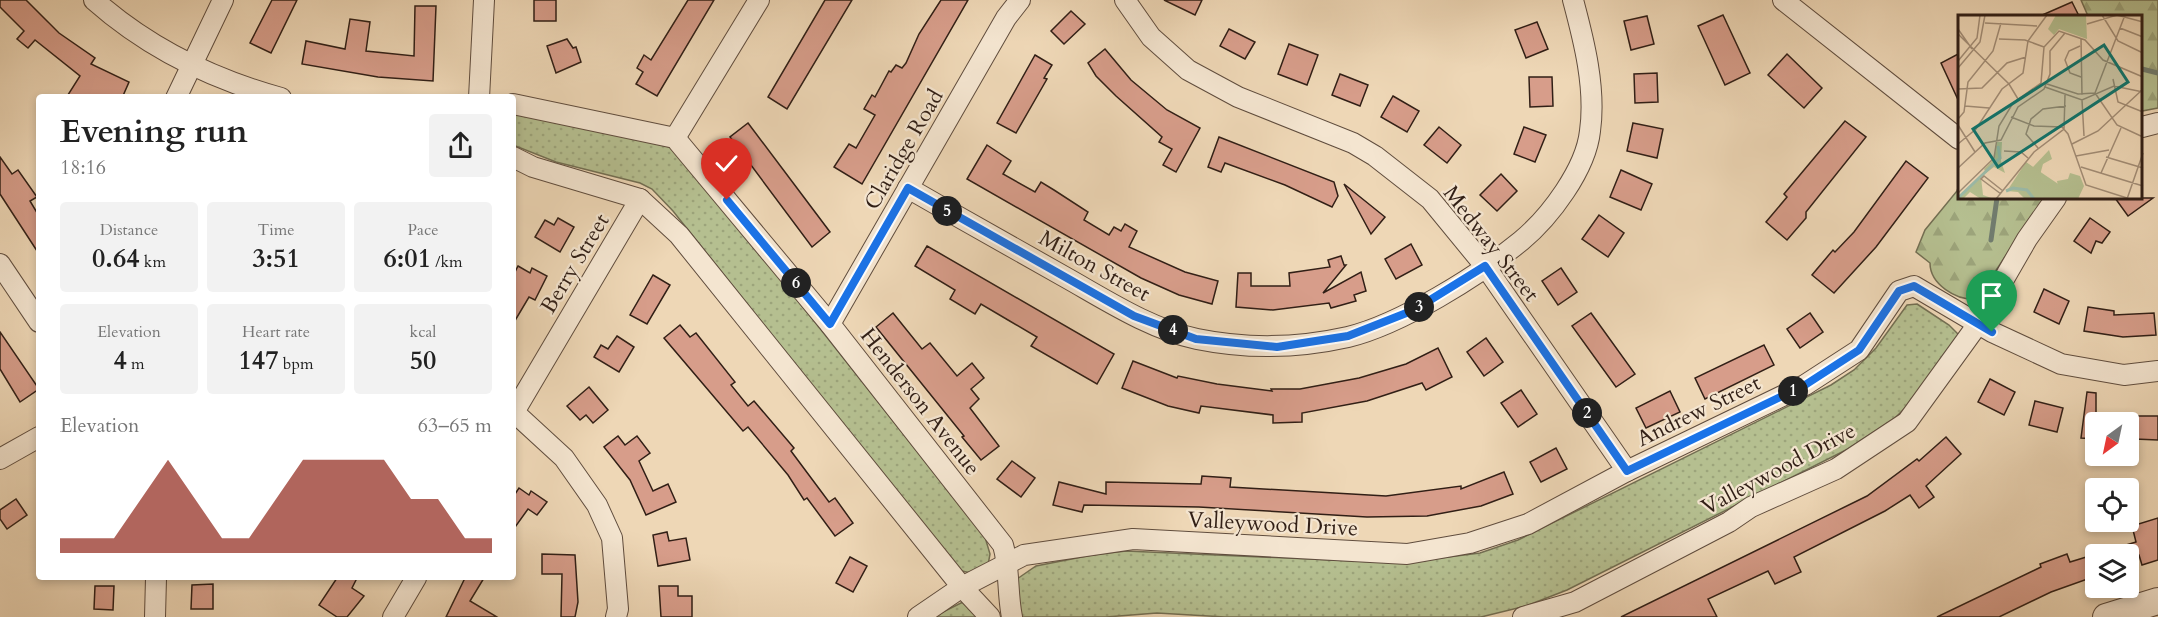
<!DOCTYPE html>
<html lang="en">
<head>
<meta charset="utf-8">
<style>
	body { margin:0; font-family:Cardo,serif; background:#f2f2f2; color:#222; height:100vh; display:flex; flex-direction:column; font-size:22px; white-space:nowrap }
	* { box-sizing:border-box; margin:0 }
	p { font-size:20px; color:#767676 }
	.icon { flex:none; width:33px; height:33px; fill:none; stroke:currentColor; stroke-width:2; stroke-linecap:round; stroke-linejoin:round }
	.map { position:relative; flex:1; overflow:hidden }
	.details { position:absolute; left:36px; top:94px; width:480px; height:486px; display:flex; flex-direction:column; background:#fff; border-radius:6px; box-shadow:0 3px 9px #0003 }
	.details>* { flex:none }
	.needle { width:39px; rotate:213deg }
	.tools { position:absolute; left:2085px; top:412px; display:grid; gap:12px }
	.tools a { display:grid; place-items:center; width:54px; height:54px; border-radius:6px; background:#fff; box-shadow:0 3px 9px #0003; font-size:30px }
	.pin { position:absolute; display:grid; place-items:center; width:51px; height:51px; color:#fff; margin:-62px -26px; border-radius:50% 50% 50% 0; rotate:-45deg; box-shadow:0 0 6px #0007 }
	.pin .icon { rotate:45deg }
	.km { position:absolute; width:30px; height:30px; margin:-15px; border-radius:50%; background:#222; color:#fff; font-size:16px; line-height:30px; text-align:center }
	.round { display:grid; place-items:center; flex:none; width:63px; height:63px; border-radius:6px; background:#f2f2f2 }
	.headline { display:flex; align-items:center; justify-content:space-between; height:102px; padding:0 24px }
	h1 { font-size:33px; font-weight:600; line-height:45px }
	.metrics { display:grid; grid-template-columns:repeat(3,1fr); gap:9px; height:102px; padding:6px 24px }
	.metrics div { display:grid; align-content:center; border-radius:6px; background:#f2f2f2; text-align:center }
	.metrics b { font-size:26px; font-weight:600 }
	.metrics small { font-size:16px; font-weight:400 }
	.metrics p { font-size:16px }
	.chart { height:168px; padding:12px 24px }
	.chart p { display:flex; justify-content:space-between }
	.chart svg { width:100%; height:108px; margin-top:6px; fill:#8f2418; opacity:.7 }
	.map>svg:first-child { display:block }
</style>
</head>
<body>
<div class="map">
<svg width="2158" height="617" viewBox="0 0 2158 617">
	<defs>
		<pattern id="grass-dots" width="8" height="8" patternUnits="userSpaceOnUse" patternTransform="scale(1.5)"><rect width="8" height="8" fill="#b5bf90"/><path d="M2 2h.1M6 6h.1" fill="none" stroke="#9ca47b" stroke-width="1.8" stroke-linecap="round"/></pattern>
		<pattern id="forest-firs" width="22" height="20" patternUnits="userSpaceOnUse" patternTransform="scale(1.5)"><rect width="22" height="20" fill="#b5bf90"/><path d="M5 1l3.5 6h-7zM16 11l3.5 6h-7z" fill="#9ca47b"/></pattern>
	</defs>
	<rect width="100%" height="100%" fill="#eed7b6"/>
	<filter id="stains"><feTurbulence type="fractalNoise" baseFrequency=".00333" numOctaves="4"/><feColorMatrix values="0 0 0 0 .2 0 0 0 0 .09 0 0 0 0 .02 0 0 0 .5 -.17"/></filter>
	<radialGradient id="worn" r=".72"><stop offset=".6" stop-color="#630" stop-opacity="0"/><stop offset="1" stop-color="#630" stop-opacity=".3"/></radialGradient>
	<g fill="url(#grass-dots)" stroke="#736f53" stroke-width="1.5">
		<path d="M513 113H526L674 148 776 273 985 537 990 554 988 565 971 573 962 571 954 564 673 211 652 189 640 183 556 162 513 145Z"/>
		<path d="M1917 304 1949 325 1959 335 1913 400 1894 419 1848 449 1567 590 1526 606 1481 617H1225L1157 613 1106 617H1021L1017 579 1036 566 1092 555 1126 551 1400 563 1480 553 1518 540 1831 385 1854 370 1876 348 1907 305Z"/>
		<path d="M963 602 980 617H933Z"/>
	</g>
	<g fill="url(#forest-firs)" stroke="#736f53" stroke-width="1.5">
		<path d="M2081 0H2158V108L2142 111V16H2088Z"/>
		<path d="M1960 182V198H2044L1977 299C1956 301 1930 284 1930 263L1916 252 1925 230 1957 191Z"/>
	</g>
	<g fill="none" stroke-linecap="round" stroke-linejoin="round">
		<g stroke="#717c6e" stroke-width="5">
			<path d="M2142 69 2158 73"/>
			<path d="M1991 240 1997 198"/>
		</g>
	</g>
	<g fill="#d79d8a" stroke="#311f16" stroke-width="1.5">
		<path d="M0 0H26L59 33 95 58 91 64 129 82 122 98H66L80 76 35 40 28 48 17 39 24 31 0 7Z"/>
		<path d="M272 0H297L271 53 250 43Z"/>
		<rect x="534" y="0" width="22" height="21"/>
		<path d="M688 0H714L657 96 636 84 643 72 637 68 644 55 651 60Z"/>
		<path d="M825 0H852L787 109 768 97Z"/>
		<path d="M941 0H968L862 184 834 167 849 144 856 148 875 115 864 109 872 95 875 97 889 71 891 72 896 65 902 68 906 63 919 34Z"/>
		<path d="M1164 0H1202L1195 15Z"/>
		<path d="M2072 2 2079 16H2040Z"/>
		<path d="M415 6H436L433 81 378 77 302 64 306 41 345 49 350 19 370 22 366 51 414 56Z"/>
		<path d="M1071 11 1085 24 1064 44 1051 31Z"/>
		<path d="M1723 15 1750 73 1725 85 1698 26Z"/>
		<path d="M1647 16 1654 44 1631 50 1624 21Z"/>
		<path d="M1537 22 1548 49 1526 58 1515 30Z"/>
		<path d="M1229 29 1255 42 1245 59 1220 46Z"/>
		<path d="M567 39 573 48 576 47 581 62 556 73 547 46Z"/>
		<path d="M1289 44 1318 55 1307 85 1278 74Z"/>
		<path d="M1105 49 1131 80 1167 110 1200 128 1176 172 1163 165 1172 149 1159 142 1162 137 1116 96 1096 76 1088 63Z"/>
		<path d="M1960 53V104L1941 63Z"/>
		<path d="M1787 54 1822 88 1804 108 1768 75Z"/>
		<path d="M1035 55 1052 65 1044 78 1047 79 1016 133 997 123Z"/>
		<path d="M1657 73 1658 102 1635 103 1634 74Z"/>
		<path d="M1340 74 1368 85 1360 106 1332 95Z"/>
		<path d="M1529 77H1552L1553 106 1530 107Z"/>
		<path d="M1393 96 1419 111 1407 132 1381 117Z"/>
		<path d="M1845 121 1866 137 1806 212V218L1787 240 1766 222 1787 197 1784 194Z"/>
		<path d="M748 123 830 232 812 247 730 137Z"/>
		<path d="M1633 123 1663 129 1657 158 1627 151Z"/>
		<path d="M1439 127 1461 145 1447 163 1424 145Z"/>
		<path d="M1524 127 1546 135 1535 162 1514 154Z"/>
		<path d="M1219 137 1334 182 1338 196 1332 207 1285 185 1225 163 1221 172 1208 167Z"/>
		<path d="M987 145 1011 161 1003 174 1035 192 1041 182 1054 190 1088 212 1084 220 1109 235 1114 227 1121 231 1125 224 1137 231 1129 247 1185 272 1218 281 1212 304 1179 295 1141 278 967 179Z"/>
		<path d="M0 157 12 174 18 170 37 197 30 201 39 216V254L0 194Z"/>
		<path d="M1906 161 1928 178 1876 247 1834 293 1812 275 1833 250 1835 252 1854 232Z"/>
		<path d="M1621 170 1652 184 1641 210 1610 197Z"/>
		<path d="M1501 174 1517 191 1497 211 1480 195Z"/>
		<path d="M1344 184 1385 217 1371 234Z"/>
		<path d="M2115 198H2153L2128 216Z"/>
		<path d="M1599 215 1624 233 1608 257 1582 239Z"/>
		<path d="M558 218 574 227 560 252 535 237 545 220 554 225Z"/>
		<path d="M2090 218 2110 232 2102 243 2096 241 2091 253 2074 241Z"/>
		<path d="M1411 244 1422 265 1396 279 1385 259Z"/>
		<path d="M927 246 1114 354 1097 384 1031 346 1037 337 1008 320 981 304 975 314 950 299 955 290 915 266Z"/>
		<path d="M1341 256 1344 265H1346L1323 293 1361 272 1366 291 1354 295 1356 301 1331 308 1329 303 1273 310 1236 307 1238 273H1251V286H1290L1289 273 1330 267 1328 260Z"/>
		<path d="M518 266 530 273 532 268 547 276 535 300 529 297 513 324V276Z"/>
		<path d="M1561 268 1577 292 1558 305 1542 281Z"/>
		<path d="M653 275 670 285 647 324 630 315Z"/>
		<path d="M2044 289 2069 301 2059 324 2034 312Z"/>
		<path d="M2088 307 2114 311V315L2154 313 2156 335 2123 337 2084 331Z"/>
		<path d="M893 313 922 349 930 343 957 376 972 363 984 378 971 389 979 399 970 408 999 446 981 460 962 437 964 436 876 327Z"/>
		<path d="M1591 313 1635 374 1616 387 1572 326Z"/>
		<path d="M1810 313 1823 332 1800 348 1787 329Z"/>
		<path d="M680 325 690 337 696 333 735 382 731 385 748 406 754 401 794 448 791 451 829 502 835 498 853 523 835 536 807 498 804 500 788 475 748 427 743 431 664 338Z"/>
		<path d="M0 332 39 389 20 402 0 369Z"/>
		<path d="M617 336 634 347 619 372 594 357 601 345 608 349Z"/>
		<path d="M1486 338 1503 362 1484 376 1467 352Z"/>
		<path d="M1764 345 1774 365 1705 399 1695 378Z"/>
		<path d="M1438 348 1452 377 1426 390 1422 383 1367 401 1302 413V422L1273 423V415L1201 406 1199 413 1168 406 1122 388 1133 361 1177 378 1178 376 1217 384 1272 391 1271 389H1300L1359 378 1406 364Z"/>
		<path d="M1990 379 2015 392 2004 415 1978 402Z"/>
		<path d="M589 387 608 410 593 423 586 415 580 420 567 406Z"/>
		<path d="M1521 390 1537 414 1518 427 1501 403Z"/>
		<path d="M1670 391 1680 412 1646 428 1636 408Z"/>
		<path d="M2087 392 2096 393V439L2081 438Z"/>
		<path d="M2035 401 2063 408 2057 432 2029 425Z"/>
		<path d="M2135 416H2158V440L2135 439Z"/>
		<path d="M618 436 625 445 637 436 650 453 639 461 653 491 668 484 676 502 646 515 630 480 604 447Z"/>
		<path d="M1946 437 1961 454 1926 486 1934 497 1919 508 1910 495 1885 511 1794 557 1801 572 1775 584 1768 571 1708 599 1717 617H1621L1867 496 1917 459 1919 461Z"/>
		<path d="M1556 448 1567 469 1541 482 1530 462Z"/>
		<path d="M1012 461 1035 478 1021 497 997 479Z"/>
		<path d="M1504 472 1513 494 1481 506 1427 516 1367 517 1199 507 1084 505 1082 512 1053 505 1059 482 1106 494V482L1201 484 1202 476 1231 478 1230 487 1386 496 1461 486V489Z"/>
		<path d="M519 488 529 495 531 491 547 502 537 515 528 509 513 530V497Z"/>
		<path d="M16 499 27 515 7 529 0 519V510Z"/>
		<path d="M2158 518V560L2142 565 2139 555H2104L2103 552 2136 542 2132 526Z"/>
		<path d="M667 532 669 541 686 538 690 560 658 566 653 535Z"/>
		<path d="M542 554 575 555 578 602 575 617H561L562 574H542Z"/>
		<path d="M2067 554 2070 562 2096 554V576L2051 592 1999 617H1937L2041 567 2040 564Z"/>
		<path d="M850 557 867 566 853 592 836 583Z"/>
		<path d="M337 578H357L352 588 364 596 347 617H337L319 605Z"/>
		<path d="M465 578H484L470 601 497 617H446Z"/>
		<path d="M213 584V609H191L192 585Z"/>
		<path d="M95 586H114L113 610 94 609Z"/>
		<path d="M659 586H678V596H692V617H661Z"/>
	</g>
	<g fill="none" stroke-linecap="round" stroke-linejoin="round">
		<defs>
			<g id="minor">
				<path d="M94 0C147 47 212 79 281 98"/>
				<path d="M1125 0 1151 37 1188 70 1238 97 1353 143 1375 156 1430 199 1485 266 1627 471"/>
				<path d="M1783 0 1959 139"/>
				<path d="M176 98 223 0"/>
				<path d="M479 98 484 0"/>
				<path d="M513 104 675 138 830 324 1003 545C1010 569 1007 593 1012 617"/>
				<path d="M2142 127 2158 123"/>
				<path d="M675 138 759 0"/>
				<path d="M513 157 533 167 640 199 679 235 962 587 990 617"/>
				<path d="M908 188C960 218 1012 247 1065 277 1106 300 1150 329 1197 339 1246 349 1299 348 1348 337 1401 324 1478 276 1521 241 1550 217 1586 169 1590 131 1596 88 1584 41 1573 0"/>
				<path d="M0 264 39 322"/>
				<path d="M830 324 1006 18 1020 0"/>
				<path d="M514 412 564 458 597 505 612 538 618 609 616 617"/>
				<path d="M513 414 640 199"/>
				<path d="M0 459 39 437"/>
				<path d="M155 617 156 578"/>
				<path d="M393 617 416 578"/>
				<path d="M918 617 962 587 1024 555 1133 539 1407 554 1470 543 1528 524 1627 471 1805 385 1859 350 1899 291 1914 286 1992 332 2061 364 2124 375 2158 371"/>
				<path d="M1523 617 1575 602 1729 522 1751 507 1836 469 1907 422 1978 324 2027 239 2056 198"/>
			</g>
			<path id="tertiary" d="M2106 617 2158 601"/>
		</defs>
		<use href="#minor" stroke="#604d3e" stroke-width="22"/>
		<use href="#tertiary" stroke="#604d3e" stroke-width="28"/>
		<use href="#minor" stroke="#f4e5d0" stroke-width="20"/>
		<use href="#tertiary" stroke="#f4e5d0" stroke-width="26"/>
	</g>
	<g fill="none" stroke-linecap="round" stroke-linejoin="round">
		<defs>
			<path id="route" d="M727 200 830 324 908 188 1134 316 1196 339 1277 347 1348 336 1414 310 1485 266 1627 471 1805 385 1859 350 1899 291 1914 286 1992 332"/>
		</defs>
		<use href="#route" stroke="#fff" stroke-width="12"/>
		<use href="#route" stroke="#1a73e8" stroke-width="8"/>
	</g>
	<g text-anchor="middle" stroke-width="4.5" stroke-linejoin="round" paint-order="stroke">
		<g font-size="22" fill="#311f16" stroke="#f4e5d0">
			<text transform="translate(903 149) rotate(-60)" y="8">Claridge Road</text>
			<text transform="translate(1492 243) rotate(52)" y="8">Medway Street</text>
			<text transform="translate(574 263) rotate(-59)" y="8">Berry Street</text>
			<text transform="translate(1095 265) rotate(29)" y="8">Milton Street</text>
			<text transform="translate(921 401) rotate(52)" y="8">Henderson Avenue</text>
			<text transform="translate(1698 410) rotate(-26)" y="8">Andrew Street</text>
			<text transform="translate(1778 468) rotate(-28)" y="8">Valleywood Drive</text>
			<text transform="translate(1273 523) rotate(3)" y="8">Valleywood Drive</text>
		</g>
	</g>
	<g transform="translate(1958 15)">
		<rect width="184" height="184" fill="#eed7b6"/>
		<path d="M23 162 25 180 36 184H23L12 177 5 184 0 183Z" fill="#b5bf90"/>
		<path d="M39 127H44L43 146 47 158 36 152 28 158 26 154 36 144ZM91 135 94 144 85 149 82 160 100 171 99 166 110 164 112 158 122 161 126 171 120 184H67L60 177 49 176 68 147 75 152Z" fill="#b5bf90"/>
		<path d="M98 0H128L129 24 101 14 96 20 90 14ZM69 148 118 181 119 184H68L61 175H51Z" fill="#b5bf90"/>
		<path fill="none" stroke="#9bbaa8" stroke-width="3" d="M48 176 55 173 69 175 76 184M0 183 42 143 40 131"/>
		<path fill="none" stroke="#a28d76" stroke-width="1.5" d="M144 0 160 26 185 38M27 8 79 11M129 9 159 0 185 7M162 13 185 22M0 14 14 34M0 19 51 69 60 84M123 23 124 80M41 24 67 25 86 32M122 31 111 36 107 45 112 58 123 62M0 46 19 23 22 0M0 53 22 27 27 0M155 64 160 87 185 97M89 69 120 79 137 78M87 72 124 85 156 71 185 77M0 74 24 73 49 48 68 42M137 78 167 0M137 78 159 110 185 122M124 85 126 121M7 91 31 93M53 102 76 111 104 112 110 119 128 170 169 183M0 104 6 97 10 67 35 36 43 8M0 110 17 137M0 129 18 114 44 74 65 58 70 26 89 0M114 129 140 116 184 75M80 133 68 119 73 104 85 94 108 91M46 136 63 137 70 143M118 141 151 135M148 142 185 153M123 152 185 171M0 153 27 128 43 125 60 92 86 74 92 59V36L107 18M143 158 163 113M0 178 36 143 41 111 55 88 83 68 86 32 101 16 127 25 145 45 185 62M43 179 23 164 26 161 45 176M38 184 76 137 106 114 107 80M169 184 185 138"/>
		<path fill="#0f766e" fill-opacity="0.15" stroke="#0f766e" stroke-width="3" d="M146 30 170 67 40 152 15 114Z"/>
		<rect width="184" height="184" fill="none" stroke="#311f16" stroke-width="3"/>
	</g>
	<rect width="100%" height="100%" filter="url(#stains)"/>
	<rect width="100%" height="100%" fill="url(#worn)"/>
</svg>
<div class="tools">
<a><svg class="needle" viewBox="-14 -14 28 28"><path d="M0-13l5 13h-10z" fill="#e53935"/><path d="M0 13l5-13h-10z" fill="#767676"/></svg></a>
<a><svg class="icon" aria-label="locate" viewBox="0 0 24 24"><circle cx="12" cy="12" r="6"/><path d="M12 2v4M12 18v4M2 12h4M18 12h4"/></svg></a>
<a><svg class="icon" aria-label="layers" viewBox="0 0 24 24"><path d="M12 4l9 5-9 5-9-5zM3 14l9 5 9-5"/></svg></a>
</div>
<div class="pin" style="left:1992px;top:332px;background:#1e9e55"><svg class="icon" aria-label="arrive" viewBox="0 0 24 24"><path d="M6 21V4h12l-3 4 3 4H6"/></svg></div>
<div class="pin" style="left:727px;top:200px;background:#d93025"><svg class="icon" aria-label="check" viewBox="0 0 24 24"><path d="M5 12l5 5 9-10"/></svg></div>
<b class="km" style="left:1793px;top:391px">1</b>
<b class="km" style="left:1587px;top:413px">2</b>
<b class="km" style="left:1419px;top:307px">3</b>
<b class="km" style="left:1173px;top:330px">4</b>
<b class="km" style="left:947px;top:211px">5</b>
<b class="km" style="left:796px;top:283px">6</b>
<section class="details">
<div class="headline"><div><h1>Evening run</h1><p>18:16</p></div><a class="round"><svg class="icon" aria-label="share" viewBox="0 0 24 24"><path d="M12 15V3M7 8l5-5 5 5M5 13v7h14v-7"/></svg></a></div>
<div class="metrics">
<div><p>Distance</p><b>0.64<small> km</small></b></div>
<div><p>Time</p><b>3:51</b></div>
<div><p>Pace</p><b>6:01<small> /km</small></b></div>
</div>
<div class="metrics">
<div><p>Elevation</p><b>4<small> m</small></b></div>
<div><p>Heart rate</p><b>147<small> bpm</small></b></div>
<div><p>kcal</p><b>50</b></div>
</div>
<div class="chart"><p><span>Elevation</span>63–65 m</p>
<svg viewBox="0 0 160 44" preserveAspectRatio="none"><path d="M0 44V38L10 38L20 38L30 22L40 6L50 22L60 38L70 38L80 22L90 6L100 6L110 6L120 6L130 22L140 22L150 38L160 38V44z"/></svg>
</div>
</section>
</div>
</body>
</html>
